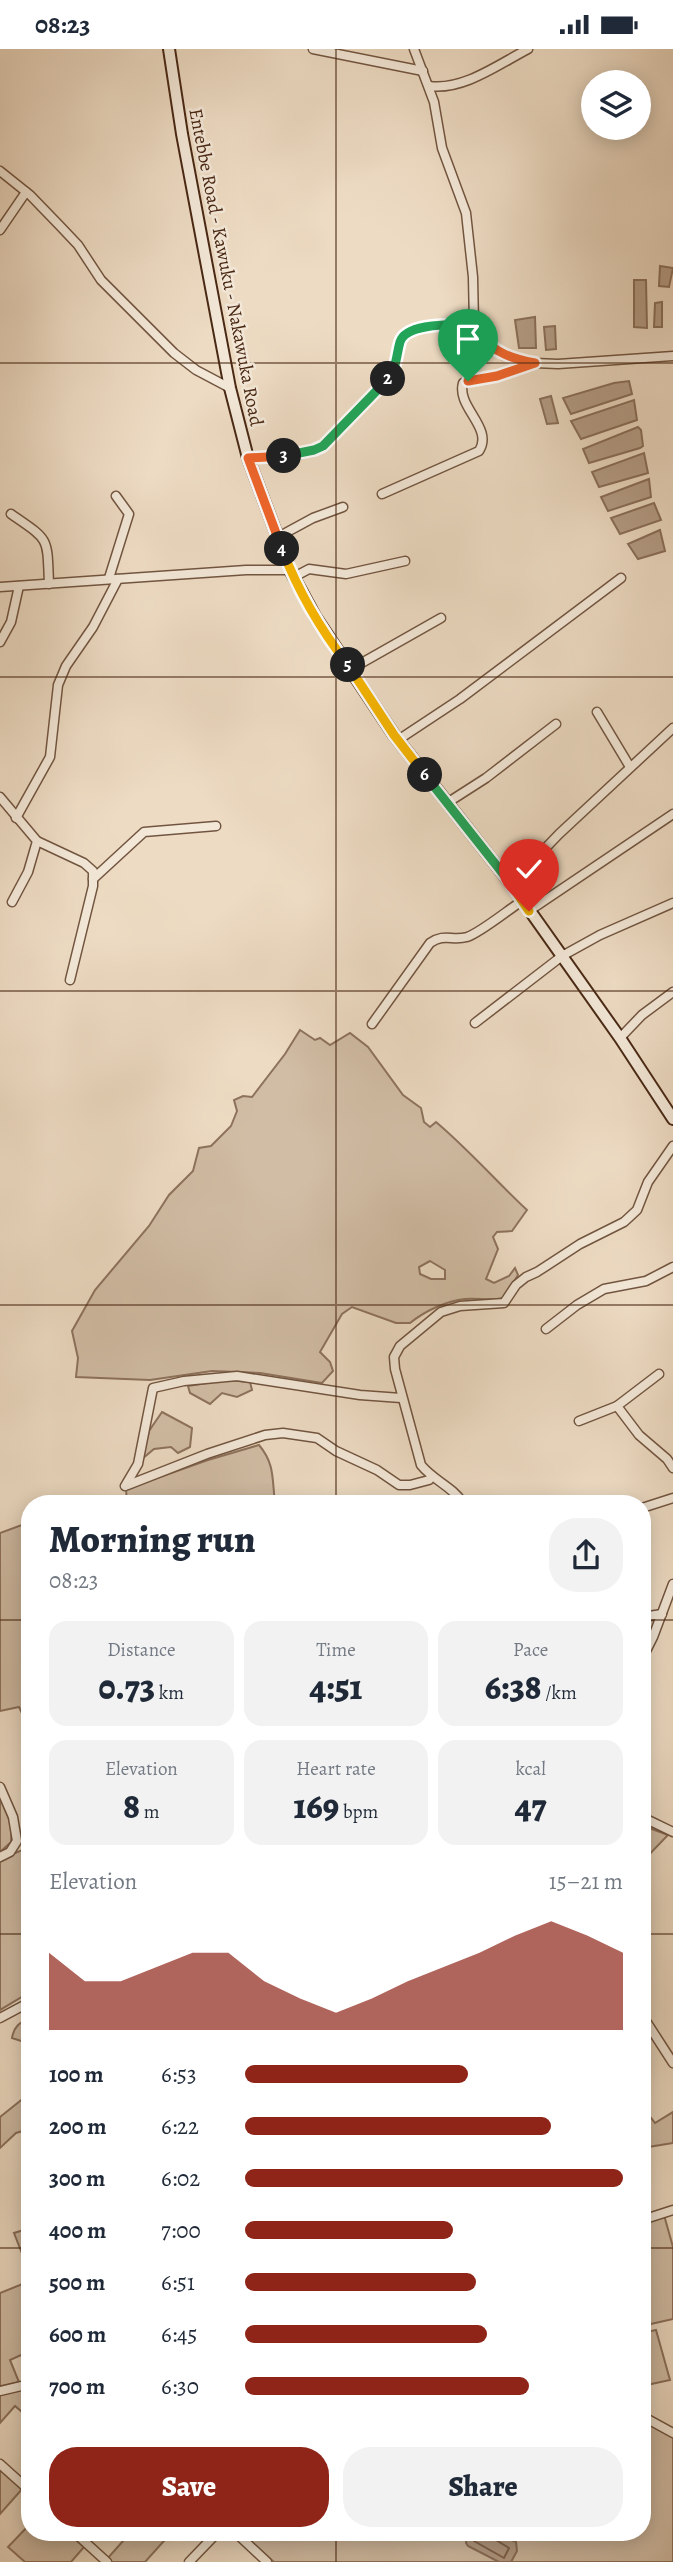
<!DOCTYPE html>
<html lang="en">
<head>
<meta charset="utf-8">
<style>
	body { margin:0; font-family:Alegreya,serif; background:#f2f2f3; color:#1f2937; height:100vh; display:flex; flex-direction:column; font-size:26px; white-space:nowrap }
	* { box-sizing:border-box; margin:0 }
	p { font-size:23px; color:#747a83 }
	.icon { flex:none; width:38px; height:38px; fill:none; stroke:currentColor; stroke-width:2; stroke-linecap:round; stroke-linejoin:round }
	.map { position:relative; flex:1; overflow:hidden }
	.panel { position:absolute; left:21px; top:1446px; width:630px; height:1046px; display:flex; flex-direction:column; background:#fff; border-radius:28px; box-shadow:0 4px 18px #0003 }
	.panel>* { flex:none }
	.fabs { position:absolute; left:581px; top:21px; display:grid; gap:14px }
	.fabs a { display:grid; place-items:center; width:70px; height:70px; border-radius:50%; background:#fff; box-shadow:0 4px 18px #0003; font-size:35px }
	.pin { position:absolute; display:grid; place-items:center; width:60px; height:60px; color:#fff; margin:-72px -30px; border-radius:50% 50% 50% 0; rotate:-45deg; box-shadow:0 0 7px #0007 }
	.pin .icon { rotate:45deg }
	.km { position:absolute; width:35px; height:35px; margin:-18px; border-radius:50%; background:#222; color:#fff; font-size:19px; line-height:35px; text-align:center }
	.round { display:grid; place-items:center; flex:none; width:74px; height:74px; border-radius:28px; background:#f2f2f3 }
	.overview { display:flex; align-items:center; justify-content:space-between; height:119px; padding:0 28px }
	h1 { font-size:38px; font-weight:800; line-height:52px }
	.metrics { display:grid; grid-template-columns:repeat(3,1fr); gap:10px; height:119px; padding:7px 28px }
	.metrics div { display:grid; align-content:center; border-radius:18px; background:#f2f2f3; text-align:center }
	.metrics b { font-size:35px; font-weight:800 }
	.metrics small { font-size:19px; font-weight:400 }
	.metrics p { font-size:19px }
	.chart { height:196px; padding:14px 28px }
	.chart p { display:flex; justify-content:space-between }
	.chart svg { width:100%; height:126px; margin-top:7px; fill:#8f2418; opacity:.7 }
	.action { display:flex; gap:14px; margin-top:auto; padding:14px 28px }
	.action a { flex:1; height:80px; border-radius:28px; background:#8f2418; color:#fff; font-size:28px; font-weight:800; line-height:80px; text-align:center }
	.action a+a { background:#f2f2f3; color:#1f2937 }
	ul { padding:0 28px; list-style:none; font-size:23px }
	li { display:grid; grid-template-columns:112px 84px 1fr; align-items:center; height:52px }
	li i { height:18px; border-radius:9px; background:#8f2418 }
	.status { display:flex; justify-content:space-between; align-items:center; height:49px; padding:0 35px; background:#fff; direction:ltr }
	.status svg { height:19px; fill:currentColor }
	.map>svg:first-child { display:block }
</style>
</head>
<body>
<div class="status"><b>08:23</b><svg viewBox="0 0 49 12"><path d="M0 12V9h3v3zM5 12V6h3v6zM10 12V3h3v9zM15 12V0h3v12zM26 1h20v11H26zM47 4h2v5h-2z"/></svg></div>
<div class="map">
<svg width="673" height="2513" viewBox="0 0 673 2513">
	<rect width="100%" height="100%" fill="#eddbc3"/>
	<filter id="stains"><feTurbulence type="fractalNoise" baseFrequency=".00286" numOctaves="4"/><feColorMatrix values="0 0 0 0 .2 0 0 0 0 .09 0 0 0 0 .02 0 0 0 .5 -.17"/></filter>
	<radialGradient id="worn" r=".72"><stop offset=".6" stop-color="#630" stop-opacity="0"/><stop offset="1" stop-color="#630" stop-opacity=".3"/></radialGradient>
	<g fill="#d1bda5" stroke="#8d725c" stroke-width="2" fill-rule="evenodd">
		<path d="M300 981 315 991 320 989 330 996 350 984 368 998 403 1046 421 1059 424 1073 430 1078 436 1073C468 1100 496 1132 527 1161L512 1182 497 1183 493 1188 498 1200 486 1230 494 1234 509 1227 515 1219 518 1226 504 1249C490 1252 479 1249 465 1250 446 1252 425 1262 410 1274H396L352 1258 342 1265 320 1303 330 1313 333 1322 322 1334 260 1324 212 1322 150 1331 76 1328 78 1309 72 1282 95 1241 149 1177 169 1146 193 1122 199 1099 211 1097 231 1077 237 1062 234 1051 243 1047 252 1048 285 1005ZM430 1212 445 1221V1230H431L420 1225 419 1218Z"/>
		<path d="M226 1331 250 1333 252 1341 237 1348 222 1344 210 1355 190 1344 188 1337Z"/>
		<path d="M162 1363 192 1379 190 1398 178 1404 171 1398 154 1400 142 1410 149 1382Z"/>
		<path d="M259 1396C275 1415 272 1430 275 1454H127L126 1440 208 1411Z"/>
		<path d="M30 1473V1681L19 1658 0 1662V1484Z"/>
		<path d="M653 1571 658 1574 642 1606V1573Z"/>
		<path d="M0 1749 12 1777 11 1793 0 1803Z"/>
		<path d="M642 1773 652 1780 668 1786 642 1813Z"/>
		<path d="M30 1798V1943L0 1961V1810Z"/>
		<path d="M30 1970V1986L21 1992 12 1989C14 1978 19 1973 30 1970Z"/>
		<path d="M30 2044V2080L16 2084 0 2099V2068Z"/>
		<path d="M642 2057 655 2074 673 2063V2094L642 2099Z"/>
		<path d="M664 2166 673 2198V2270L642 2277V2172Z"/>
		<path d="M30 2179V2225L14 2184Z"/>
		<path d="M30 2232V2302L10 2311 19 2333 0 2338V2244Z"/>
		<path d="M656 2281 670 2331 642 2337V2284Z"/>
		<path d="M30 2338V2370L15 2357 0 2374V2346Z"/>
		<path d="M642 2371 673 2387V2513H274L240 2483H642Z"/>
		<path d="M0 2420 23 2439 0 2465Z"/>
		<path d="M30 2475V2483H69L84 2498 71 2513H25L8 2498Z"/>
		<path d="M131 2483H172L145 2513H110L107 2510Z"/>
	</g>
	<g fill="#b59e88" stroke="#8a6f5a" stroke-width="2">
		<path d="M660 217 673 219 669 238 659 237Z"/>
		<path d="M634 231H646L647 279 634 278Z"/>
		<path d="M662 253V278H654L655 254Z"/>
		<path d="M535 268 536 299H519L515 271Z"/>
		<path d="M555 277 556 300 546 301 544 278Z"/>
		<path d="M629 332 632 345 571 365 563 349 614 334Z"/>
		<path d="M551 347 558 374 547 375 540 350Z"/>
		<path d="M634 351 637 371 581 390 571 372Z"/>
		<path d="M638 378 641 381 643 397 640 399 589 414 583 400Z"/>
		<path d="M644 404 648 424 599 438 592 423Z"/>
		<path d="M649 430 651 448 608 462 601 448Z"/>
		<path d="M654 454 661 471 620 485 611 469Z"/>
		<path d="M660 481 665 502 638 510 628 495Z"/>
		<path d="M467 2483H495L516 2493 517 2502 511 2513H499L468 2497 466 2494Z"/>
	</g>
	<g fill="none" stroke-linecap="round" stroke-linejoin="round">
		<path stroke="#7f634e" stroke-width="2" d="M472 2483 474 2492 504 2509 509 2499 496 2491 493 2483"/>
		<defs>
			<g id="street">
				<path d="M313 0 423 22"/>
				<path d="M414 0 434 53 442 99 466 164 473 228 474 275 481 289 505 307 535 314 558 315 673 307"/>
				<path d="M429 37C463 42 499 15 528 0"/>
				<path d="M0 122 30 146 60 177 78 196 101 231 174 304 196 321 230 339"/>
				<path d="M0 181 26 143"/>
				<path d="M248 409 300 405 323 397 390 328C397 316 395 303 400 291 407 273 457 276 474 275"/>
				<path d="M382 445 479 402C494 379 456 358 463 334L497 327 533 315"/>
				<path d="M11 465C50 492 47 487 49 535"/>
				<path d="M278 488 313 469 343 458"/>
				<path d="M294 528 309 520 346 525 405 512"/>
				<path d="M109 529 129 465 116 447"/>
				<path d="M0 538 246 521H290"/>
				<path d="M0 593 11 573 19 537"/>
				<path d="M351 620 441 569"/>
				<path d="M597 663 630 718"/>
				<path d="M398 691 460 650 621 529"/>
				<path d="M0 748 37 792 28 823 12 853"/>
				<path d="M447 754 486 729 556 675"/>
				<path d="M16 769 50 708 58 636 66 617 93 578 118 530"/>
				<path d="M37 792 84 814 93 822V837L70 931"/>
				<path d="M93 830 144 783 216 777"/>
				<path d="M511 835 559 785 673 679"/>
				<path d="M529 862 673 765"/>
				<path d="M475 974 562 907 600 886 673 854"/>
				<path d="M372 975 430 894C444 884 452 892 467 888 480 884 508 861 522 852"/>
				<path d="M620 989 642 966 673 943"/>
				<path d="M546 1280 577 1256 604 1240 646 1232 673 1218"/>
				<path d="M659 1325 617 1357 639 1386 667 1410 673 1419"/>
				<path d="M579 1372 617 1357"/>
				<path d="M128 1436 207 1405 265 1386 283 1384 317 1389 336 1402 377 1421 399 1436H410L429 1431 431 1428"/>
				<path d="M125 1437 138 1415 153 1339 184 1332 237 1327 360 1346 401 1349"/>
				<path d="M463 1454C452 1437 434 1432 421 1416L395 1320 394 1308 400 1297 441 1263 460 1257 504 1254 516 1236 526 1228 537 1223 580 1195 624 1173 637 1161 648 1133 673 1097"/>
				<path d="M642 1459 673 1449"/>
				<path d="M642 1568 662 1565"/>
				<path d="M642 1610 653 1588 673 1535"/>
				<path d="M0 1738 13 1768 17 1792 10 1803 0 1808"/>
				<path d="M642 1768 673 1783"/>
				<path d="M642 1966 673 2014"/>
				<path d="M0 1969 30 1953"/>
				<path d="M642 2171 673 2161"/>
				<path d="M0 2342 30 2335"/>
				<path d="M642 2367 673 2384"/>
				<path d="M0 2415 30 2442"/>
				<path d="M74 2483 107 2513"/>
				<path d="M235 2483 267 2513"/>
				<path d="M189 2513 218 2483"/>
			</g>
			<path id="secondary" d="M169 0 182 85 230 339 248 409 290 521 316 569 394 686 511 835 620 989 673 1070"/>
		</defs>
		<use href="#street" stroke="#725540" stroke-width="11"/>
		<use href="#secondary" stroke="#492814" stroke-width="14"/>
		<use href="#street" stroke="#f3e8d8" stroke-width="8"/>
		<use href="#secondary" stroke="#f3e8d8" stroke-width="10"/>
	</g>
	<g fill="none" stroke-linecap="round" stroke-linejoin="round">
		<defs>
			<path id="split-1" d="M468 332 497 327 535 314C513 310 495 304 479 286"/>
			<path id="split-2" d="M388 330C397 318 396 307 400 293 406 273 456 276 474 275L479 286"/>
			<path id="split-3" d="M284 407 314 401 323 397 388 330"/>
			<path id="split-4" d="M282 500 248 409 284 407"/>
			<path id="split-5" d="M282 500C298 542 321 581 348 616"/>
			<path id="split-6" d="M348 616 394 686 425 726"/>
			<path id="split-7" d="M425 726 508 831"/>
			<path id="split-8" d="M508 831 529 862"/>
		</defs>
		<use href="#split-1" stroke="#fff" stroke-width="14"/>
		<use href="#split-2" stroke="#fff" stroke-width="14"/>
		<use href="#split-3" stroke="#fff" stroke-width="14"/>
		<use href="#split-4" stroke="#fff" stroke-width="14"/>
		<use href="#split-5" stroke="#fff" stroke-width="14"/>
		<use href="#split-6" stroke="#fff" stroke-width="14"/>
		<use href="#split-7" stroke="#fff" stroke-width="14"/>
		<use href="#split-8" stroke="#fff" stroke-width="14"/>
		<use href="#split-1" stroke="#f0652b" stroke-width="9"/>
		<use href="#split-2" stroke="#22a559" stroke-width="9"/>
		<use href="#split-3" stroke="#22a559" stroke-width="9"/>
		<use href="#split-4" stroke="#f0652b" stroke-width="9"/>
		<use href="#split-5" stroke="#f5b400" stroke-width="9"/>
		<use href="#split-6" stroke="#f5b400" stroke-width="9"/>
		<use href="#split-7" stroke="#22a559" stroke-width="9"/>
		<use href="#split-8" stroke="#f5b400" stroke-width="9"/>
	</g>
	<path fill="none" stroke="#492814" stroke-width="2" stroke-opacity="0.55" d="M336 0V1454M0 314H673M0 628H673M0 942H673M0 1256H673M0 1571H30M642 1571H673M0 1885H30M642 1885H673M0 2199H30M642 2199H673M336 2483V2513"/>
	<g text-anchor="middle" stroke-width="5" stroke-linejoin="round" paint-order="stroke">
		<g font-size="19" fill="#492814" stroke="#f3e8d8">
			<text transform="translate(227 218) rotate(79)" y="7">Entebbe Road - Kawuku - Nakawuka Road</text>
		</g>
	</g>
	<rect width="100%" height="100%" filter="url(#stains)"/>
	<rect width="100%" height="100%" fill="url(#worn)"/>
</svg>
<div class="fabs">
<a><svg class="icon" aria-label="layers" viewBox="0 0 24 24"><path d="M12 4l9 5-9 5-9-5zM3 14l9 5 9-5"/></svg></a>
</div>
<div class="pin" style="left:468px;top:332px;background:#1e9e55"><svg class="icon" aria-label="arrive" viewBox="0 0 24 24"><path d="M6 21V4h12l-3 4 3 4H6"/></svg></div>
<div class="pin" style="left:529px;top:862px;background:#d93025"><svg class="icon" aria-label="check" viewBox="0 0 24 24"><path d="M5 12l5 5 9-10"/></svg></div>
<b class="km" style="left:388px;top:330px">2</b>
<b class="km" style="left:284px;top:407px">3</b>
<b class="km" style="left:282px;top:500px">4</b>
<b class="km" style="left:348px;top:616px">5</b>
<b class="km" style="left:425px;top:726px">6</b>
<section class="panel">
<div class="overview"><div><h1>Morning run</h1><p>08:23</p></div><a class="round"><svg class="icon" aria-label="share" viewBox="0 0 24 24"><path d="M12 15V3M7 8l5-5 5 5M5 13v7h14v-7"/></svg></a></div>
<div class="metrics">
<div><p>Distance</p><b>0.73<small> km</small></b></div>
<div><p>Time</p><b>4:51</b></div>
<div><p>Pace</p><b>6:38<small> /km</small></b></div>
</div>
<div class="metrics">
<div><p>Elevation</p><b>8<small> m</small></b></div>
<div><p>Heart rate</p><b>169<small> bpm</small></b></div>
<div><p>kcal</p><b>47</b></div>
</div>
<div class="chart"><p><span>Elevation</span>15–21 m</p>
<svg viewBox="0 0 160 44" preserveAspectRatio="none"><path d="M0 44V17L10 27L20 27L30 22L40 17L50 17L60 27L70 33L80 38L90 33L100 27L110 22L120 17L130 11L140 6L150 11L160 17V44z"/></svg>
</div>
<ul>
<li><b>100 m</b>6:53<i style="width:59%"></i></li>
<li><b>200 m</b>6:22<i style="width:81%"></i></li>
<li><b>300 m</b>6:02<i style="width:100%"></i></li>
<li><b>400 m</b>7:00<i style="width:55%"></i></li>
<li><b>500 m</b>6:51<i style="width:61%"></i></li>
<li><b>600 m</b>6:45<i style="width:64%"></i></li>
<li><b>700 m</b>6:30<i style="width:75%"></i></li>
</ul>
<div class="action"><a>Save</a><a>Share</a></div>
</section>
</div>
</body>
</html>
